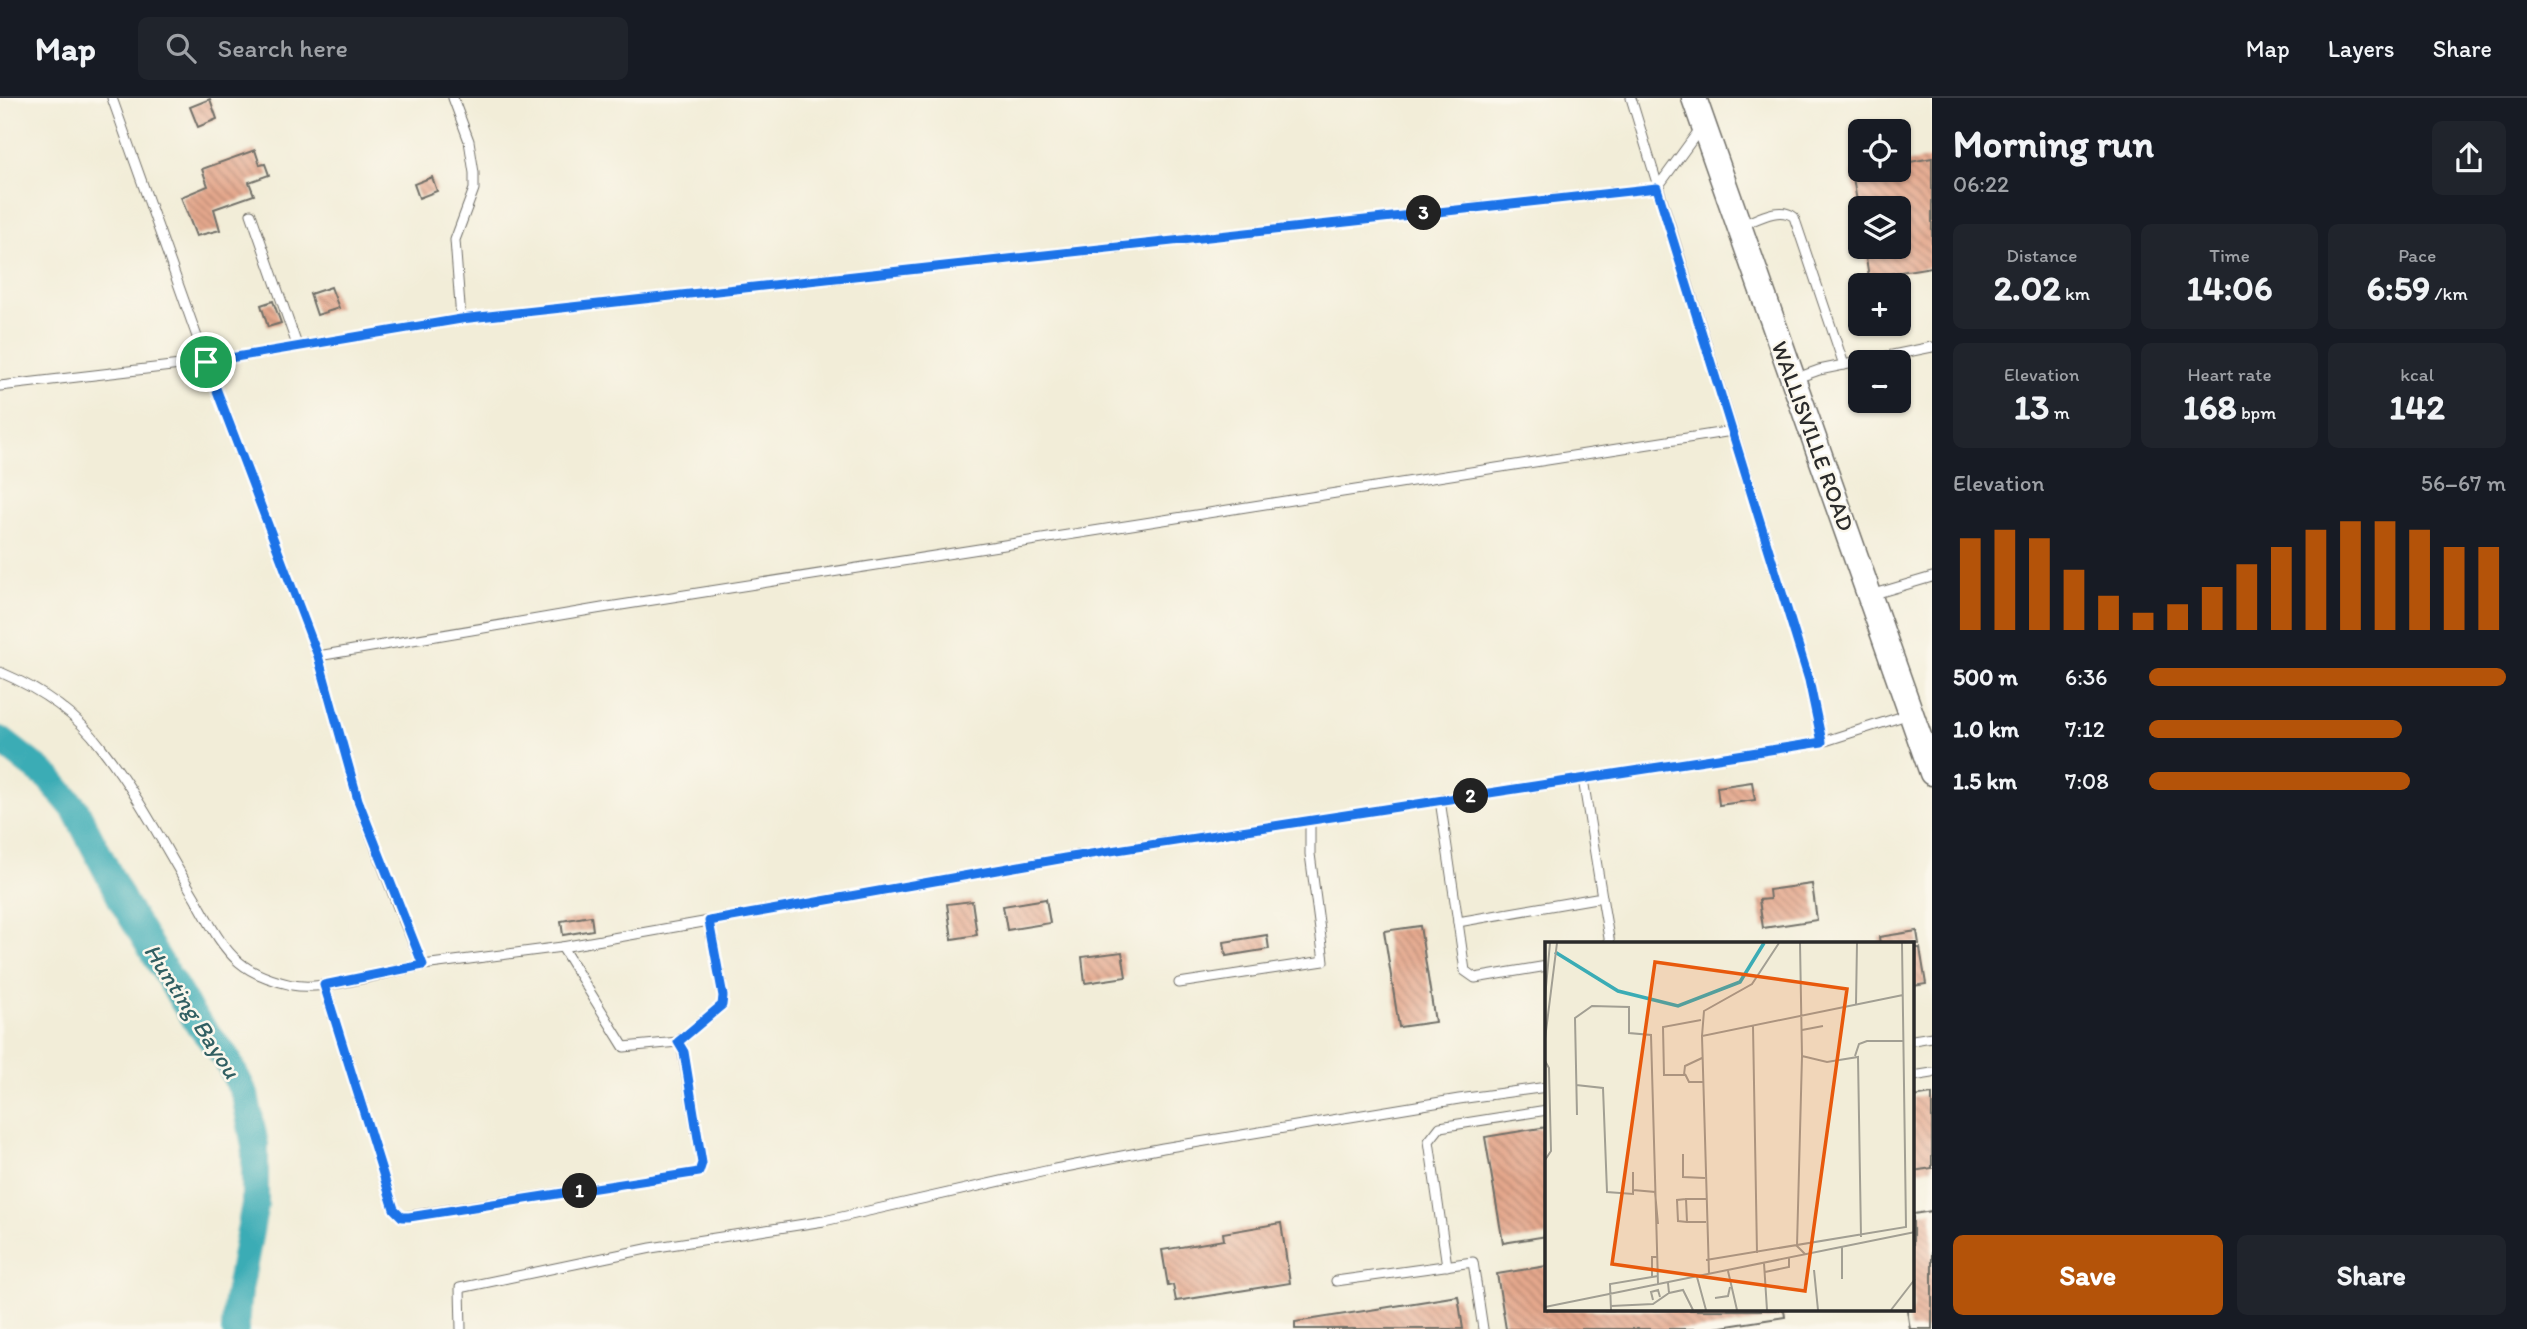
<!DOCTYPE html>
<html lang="en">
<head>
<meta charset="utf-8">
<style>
	body { margin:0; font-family:Itim,sans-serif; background:#20242c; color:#f1f3f6; height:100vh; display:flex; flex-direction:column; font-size:26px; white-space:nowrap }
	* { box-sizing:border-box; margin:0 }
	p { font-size:23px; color:#9ea1a6 }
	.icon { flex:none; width:38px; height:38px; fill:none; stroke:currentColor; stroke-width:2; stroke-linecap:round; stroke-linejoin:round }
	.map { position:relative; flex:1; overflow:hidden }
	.side { display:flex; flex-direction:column; background:#171b24; width:595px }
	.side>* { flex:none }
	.fabs { position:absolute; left:1848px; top:21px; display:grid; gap:14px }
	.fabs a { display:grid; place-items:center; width:63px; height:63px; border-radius:10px; background:#171b24; box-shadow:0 2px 5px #0004; font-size:35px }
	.pin { position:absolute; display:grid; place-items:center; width:60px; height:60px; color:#fff; margin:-30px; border:4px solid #fff; border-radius:50%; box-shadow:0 2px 7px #0007 }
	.km { position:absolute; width:35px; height:35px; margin:-18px; border-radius:50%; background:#222; color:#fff; font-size:19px; line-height:35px; text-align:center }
	.round { display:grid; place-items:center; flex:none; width:74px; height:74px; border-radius:10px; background:#20242c }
	.overview { display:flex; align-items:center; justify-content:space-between; height:119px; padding:0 21px }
	h1 { font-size:38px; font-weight:700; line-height:52px }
	.metrics { display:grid; grid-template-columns:repeat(3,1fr); gap:10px; height:119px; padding:7px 21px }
	.metrics div { display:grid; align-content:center; border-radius:10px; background:#20242c; text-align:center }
	.metrics b { font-size:35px; font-weight:700 }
	.metrics small { font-size:19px; font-weight:400 }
	.metrics p { font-size:19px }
	.chart { height:196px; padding:14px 21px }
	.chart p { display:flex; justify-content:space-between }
	.chart svg { width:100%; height:126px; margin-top:7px; stroke:#b45309; stroke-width:6 }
	.primary-button { display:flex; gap:14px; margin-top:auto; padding:14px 21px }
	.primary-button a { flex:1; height:80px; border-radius:10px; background:#b45309; color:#fff; font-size:28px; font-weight:700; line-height:80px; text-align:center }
	.primary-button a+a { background:#20242c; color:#f1f3f6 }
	ul { padding:0 21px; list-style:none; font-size:23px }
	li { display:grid; grid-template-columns:112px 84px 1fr; align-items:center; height:52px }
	li i { height:18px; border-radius:9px; background:#b45309 }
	header { display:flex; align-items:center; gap:42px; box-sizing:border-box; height:98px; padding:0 35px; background:#171b24; border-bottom:2px solid #363941 }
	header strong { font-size:33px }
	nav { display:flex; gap:38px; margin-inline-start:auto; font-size:24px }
	.search { width:490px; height:63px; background:#20242c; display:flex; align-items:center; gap:18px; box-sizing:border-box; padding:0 24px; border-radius:10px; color:#9ea1a6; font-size:26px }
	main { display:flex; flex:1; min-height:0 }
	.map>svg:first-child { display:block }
</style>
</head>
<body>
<header>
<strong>Map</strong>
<div class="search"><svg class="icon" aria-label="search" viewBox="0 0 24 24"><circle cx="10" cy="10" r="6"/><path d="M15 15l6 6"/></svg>Search here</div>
<nav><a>Map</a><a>Layers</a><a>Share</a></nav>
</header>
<main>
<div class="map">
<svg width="1932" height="1231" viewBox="0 0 1932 1231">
	<defs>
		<pattern id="building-back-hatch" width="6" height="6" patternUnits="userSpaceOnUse" patternTransform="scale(1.75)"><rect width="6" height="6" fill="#e4a78c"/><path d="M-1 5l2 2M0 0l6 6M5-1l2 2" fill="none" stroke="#b98873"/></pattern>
	</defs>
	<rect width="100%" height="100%" fill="#fbf7ec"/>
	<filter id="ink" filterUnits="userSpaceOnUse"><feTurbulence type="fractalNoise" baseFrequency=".0143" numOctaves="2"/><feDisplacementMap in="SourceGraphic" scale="14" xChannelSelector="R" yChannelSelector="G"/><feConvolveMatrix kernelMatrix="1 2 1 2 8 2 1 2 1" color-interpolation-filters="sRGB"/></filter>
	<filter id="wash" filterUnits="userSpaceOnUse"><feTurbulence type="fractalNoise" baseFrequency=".00686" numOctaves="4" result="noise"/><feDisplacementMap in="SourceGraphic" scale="28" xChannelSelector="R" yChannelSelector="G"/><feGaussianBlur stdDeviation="1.57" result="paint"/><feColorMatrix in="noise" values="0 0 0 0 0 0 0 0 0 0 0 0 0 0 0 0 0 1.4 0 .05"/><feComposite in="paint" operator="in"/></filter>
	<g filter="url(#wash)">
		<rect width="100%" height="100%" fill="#f2edd8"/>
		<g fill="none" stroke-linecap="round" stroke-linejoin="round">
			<path stroke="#3bacb5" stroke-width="28" d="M0 642 49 680 75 711 124 806 193 919 226 959 245 997 255 1047V1106L237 1203 235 1231"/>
		</g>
		<g id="blocks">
			<g fill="url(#building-back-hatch)">
				<path d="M210 1 217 21 198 29 190 9Z"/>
				<path d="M255 52 260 67 265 66 269 77 249 84 254 97 214 111 220 132 196 138 181 99 208 88 202 71Z"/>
				<path d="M1932 60V169L1869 179 1864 149H1899V110H1858L1852 73 1899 72V66Z"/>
				<path d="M432 79 437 93 419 100 414 86Z"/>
				<path d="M331 189 339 210 317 217 310 196Z"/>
				<path d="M273 203 281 225 268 229 261 207Z"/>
				<path d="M1752 684 1755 702 1719 707 1717 689Z"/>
				<path d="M1812 786 1817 822 1763 830 1759 802 1770 801 1769 792Z"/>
				<path d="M1046 801 1050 825 1007 832 1003 808Z"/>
				<path d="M972 803 977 837 952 841 947 806Z"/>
				<path d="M591 818 593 832 563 837 561 823Z"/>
				<path d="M1420 828 1435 924 1399 929 1384 833Z"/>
				<path d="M1917 833 1919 846H1880L1879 839Z"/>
				<path d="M1267 837 1269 851 1226 858 1224 844Z"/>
				<path d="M1913 850H1920L1926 886 1913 888Z"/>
				<path d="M1122 854 1126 879 1085 885 1082 859Z"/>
				<path d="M1932 996V1070L1913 1073V999Z"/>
				<path d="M1547 1029V1138L1503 1145 1485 1039Z"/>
				<path d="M1932 1113V1231H1910L1907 1212H1913V1116Z"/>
				<path d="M1281 1125 1290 1185 1176 1203 1173 1187 1168 1188 1162 1152 1224 1142 1223 1135Z"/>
				<path d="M1547 1168V1212H1784L1785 1219 1708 1231H1506L1497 1176Z"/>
				<path d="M1458 1198 1463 1231H1295V1224Z"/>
			</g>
		</g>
	</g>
	<g filter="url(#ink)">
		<use href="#blocks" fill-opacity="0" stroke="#716f68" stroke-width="2"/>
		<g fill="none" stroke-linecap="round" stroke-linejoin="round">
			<defs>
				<g id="service">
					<path d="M112 0 206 264 318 558 358 702 399 812 423 867 562 849 1065 760 1822 644 1910 616"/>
					<path d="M453 0 469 43 474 75V91L455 142 461 221"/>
					<path d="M1631 0 1809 582 1822 644"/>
					<path d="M251 116 297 247"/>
					<path d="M1740 128C1756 122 1779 107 1794 119L1844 267"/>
					<path d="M1794 281 1819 272 1932 249"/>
					<path d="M0 288 206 264 461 221 1657 90 1700 31"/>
					<path d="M1871 497 1932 479"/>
					<path d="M318 558 602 510 1732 333"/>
					<path d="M0 574C40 591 75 614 101 649 137 695 164 748 194 798 207 820 219 847 239 864 253 876 274 883 292 887 326 893 388 874 423 867"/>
					<path d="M1440 702 1458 824 1602 799 1583 681"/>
					<path d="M1602 799 1610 846"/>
					<path d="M1458 824 1465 873 1475 880 1547 868"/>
					<path d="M1179 885 1324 863 1310 756V722"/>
					<path d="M324 887 394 1111 402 1119 699 1074 702 1065 682 949 678 944 624 949 562 849"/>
					<path d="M1913 942 1932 939"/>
					<path d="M678 944 722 907 723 898 709 823"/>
					<path d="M1913 978 1932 975"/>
					<path d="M1447 1168 1429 1043 1440 1029 1547 1012"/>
					<path d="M1336 1183 1473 1164 1483 1231"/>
					<path d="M461 1231 460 1190 651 1150 824 1123 1050 1072 1163 1050 1459 1001 1547 989"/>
				</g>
				<path id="secondary" d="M1694 0 1932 675"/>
			</defs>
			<use href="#service" stroke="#716f68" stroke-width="11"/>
			<use href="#secondary" stroke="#716f68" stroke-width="27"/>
			<use href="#service" stroke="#fff" stroke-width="9"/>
			<use href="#secondary" stroke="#fff" stroke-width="24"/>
		</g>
	</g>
	<g fill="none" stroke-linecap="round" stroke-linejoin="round" filter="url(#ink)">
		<defs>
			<path id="route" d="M1657 90 1809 582 1822 644 1065 760 709 823 723 898 722 907 678 944 684 954 702 1065 699 1074 409 1119H402L394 1111 324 887 423 867 358 702 318 558 206 264 461 221Z"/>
		</defs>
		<use href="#route" stroke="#fff" stroke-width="14"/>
		<use href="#route" stroke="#1a73e8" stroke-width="9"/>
	</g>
	<g text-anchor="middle" stroke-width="5" stroke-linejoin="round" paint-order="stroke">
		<g font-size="23" fill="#2b2b2b" stroke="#fbf7ec">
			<text transform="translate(1813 338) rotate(70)" y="8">WALLISVILLE ROAD</text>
		</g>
		<g font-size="24" font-style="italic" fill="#315f62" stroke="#fbf7ec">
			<text transform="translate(192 913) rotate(57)" y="8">Hunting Bayou</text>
		</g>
	</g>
	<g transform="translate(1545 844)">
		<rect width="369" height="369" fill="#f2edd8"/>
		<path fill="none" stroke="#3bacb5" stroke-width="3.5" d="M10 10 73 49 133 64 195 40 219 1"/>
		<path fill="none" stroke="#a29f93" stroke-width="2" d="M255 1 257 114 252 304 260 312M0 56 5 1M311 62 312 1M156 78 118 85 119 133H139L140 124 157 116M208 84 212 311M257 88 278 84M157 94 159 69 207 42 234 1M0 97 12 1M257 114 282 120 313 115 316 295M310 114 314 102 322 99H359M0 119 4 126 6 209 0 218M140 132 144 140H158M31 143 58 146 62 250 88 252V230M32 173 30 76 47 64 84 65V91L106 93 113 342M138 212V235L160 236M88 248 110 250 113 282M141 257 132 258 133 279 142 280M161 257H141L142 280H161M297 305V337M161 318 361 285 357 1M219 321 222 368M269 328 273 368M183 329 192 368M220 330 244 325V316M164 332 157 94 358 53M107 334V315H113M152 335 161 368M123 341 124 351 138 348 148 368M170 356 183 354 185 345M108 358 106 350 113 348 115 355M66 364 108 362 124 351M0 365 370 290M66 368 65 342 113 334M346 368 370 337"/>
		<path fill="#e8590c" fill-opacity="0.15" stroke="#e8590c" stroke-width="3.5" d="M110 20 302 47 260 349 67 322Z"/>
		<rect width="369" height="369" fill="none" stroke="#2b2b2b" stroke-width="3.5"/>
	</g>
</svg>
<div class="fabs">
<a><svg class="icon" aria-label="locate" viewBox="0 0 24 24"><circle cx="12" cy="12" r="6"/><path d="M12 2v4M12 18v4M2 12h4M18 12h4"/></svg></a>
<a><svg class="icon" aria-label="layers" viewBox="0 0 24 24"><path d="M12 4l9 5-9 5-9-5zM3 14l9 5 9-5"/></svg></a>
<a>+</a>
<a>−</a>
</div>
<div class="pin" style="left:206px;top:264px;background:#1e9e55"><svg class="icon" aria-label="arrive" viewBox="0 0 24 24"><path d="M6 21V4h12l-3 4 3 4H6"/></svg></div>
<b class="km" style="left:580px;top:1093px">1</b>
<b class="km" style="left:1471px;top:698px">2</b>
<b class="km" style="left:1424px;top:115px">3</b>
</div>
<section class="side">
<div class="overview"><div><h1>Morning run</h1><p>06:22</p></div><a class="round"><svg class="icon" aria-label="share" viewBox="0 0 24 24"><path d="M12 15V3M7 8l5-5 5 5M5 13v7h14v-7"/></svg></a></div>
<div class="metrics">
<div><p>Distance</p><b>2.02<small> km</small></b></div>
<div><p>Time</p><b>14:06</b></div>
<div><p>Pace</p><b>6:59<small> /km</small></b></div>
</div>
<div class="metrics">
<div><p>Elevation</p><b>13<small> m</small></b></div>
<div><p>Heart rate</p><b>168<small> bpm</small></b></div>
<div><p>kcal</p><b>142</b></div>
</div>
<div class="chart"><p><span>Elevation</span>56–67 m</p>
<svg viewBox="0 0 160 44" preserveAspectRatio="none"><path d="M5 44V12M15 44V9M25 44V12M35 44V23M45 44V32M55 44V38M65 44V35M75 44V29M85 44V21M95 44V15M105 44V9M115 44V6M125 44V6M135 44V9M145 44V15M155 44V15"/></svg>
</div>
<ul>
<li><b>500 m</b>6:36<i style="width:100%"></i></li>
<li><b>1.0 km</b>7:12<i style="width:71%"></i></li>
<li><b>1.5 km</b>7:08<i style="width:73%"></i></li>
</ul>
<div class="primary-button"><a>Save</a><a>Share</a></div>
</section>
</main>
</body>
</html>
